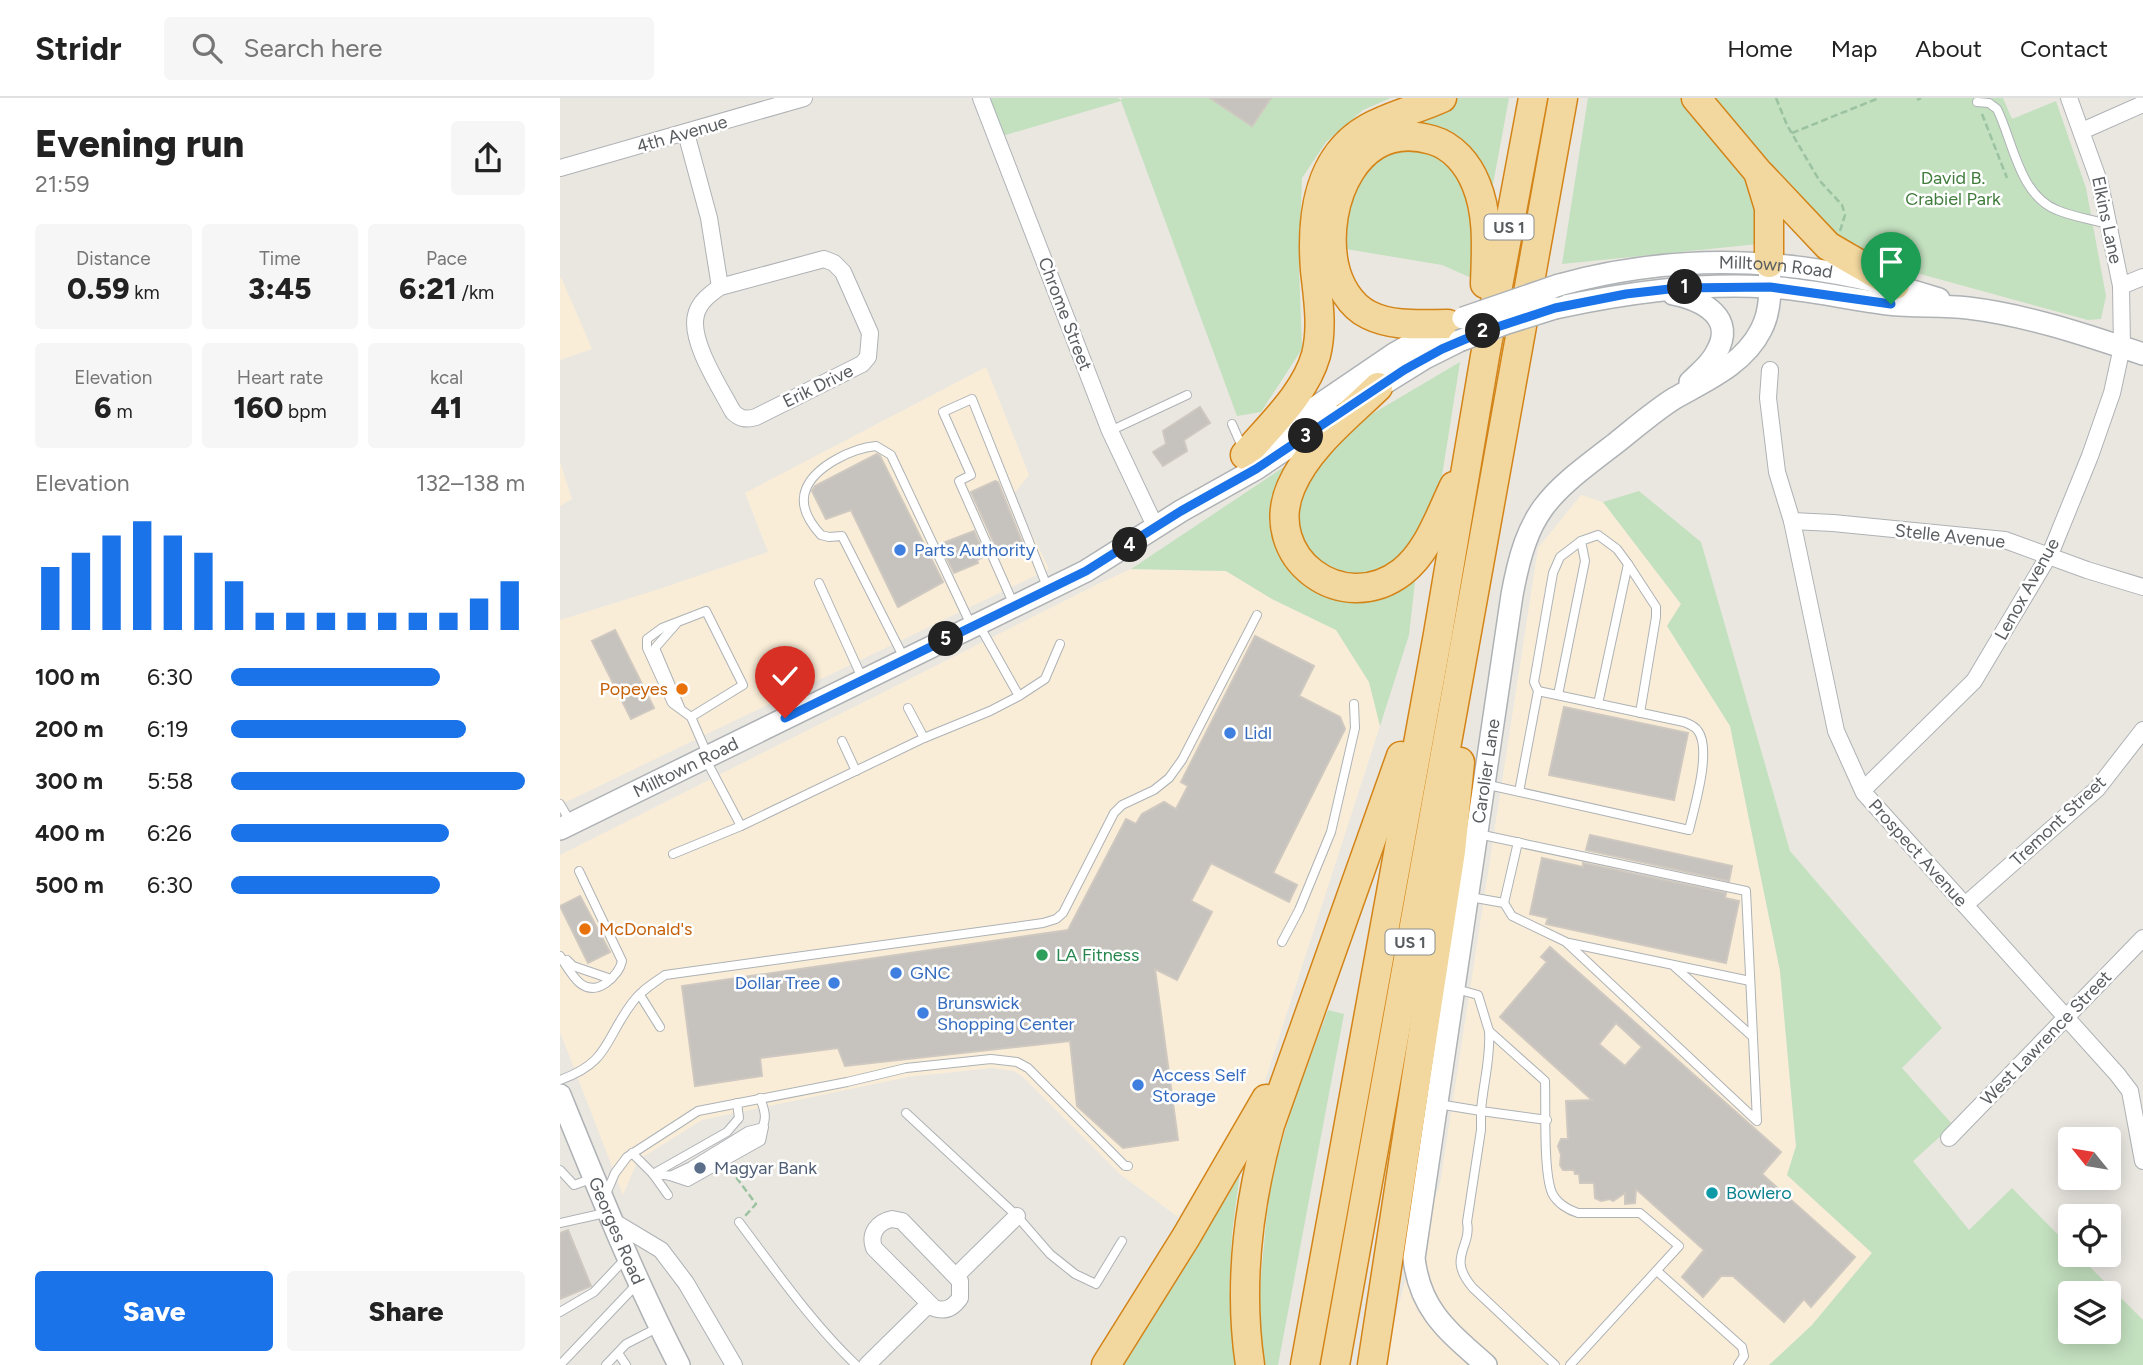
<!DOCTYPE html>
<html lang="en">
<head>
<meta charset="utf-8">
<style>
	body { margin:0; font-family:Figtree,sans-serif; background:#f6f6f6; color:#222; height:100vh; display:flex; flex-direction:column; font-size:26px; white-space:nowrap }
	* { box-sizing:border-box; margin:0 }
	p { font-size:23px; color:#767676 }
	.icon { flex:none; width:38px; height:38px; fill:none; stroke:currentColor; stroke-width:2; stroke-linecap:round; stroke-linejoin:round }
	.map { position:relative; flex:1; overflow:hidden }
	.sheet { display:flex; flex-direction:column; background:#fff; width:560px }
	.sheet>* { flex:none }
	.needle { width:46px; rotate:300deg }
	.buttons { position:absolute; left:1498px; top:1029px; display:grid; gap:14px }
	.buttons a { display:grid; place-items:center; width:63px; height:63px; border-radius:7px; background:#fff; box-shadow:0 4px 18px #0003; font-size:35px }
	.pin { position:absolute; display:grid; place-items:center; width:60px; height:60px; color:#fff; margin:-72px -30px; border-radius:50% 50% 50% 0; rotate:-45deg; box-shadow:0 0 7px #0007 }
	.pin .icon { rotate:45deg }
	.km { position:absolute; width:35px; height:35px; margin:-18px; border-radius:50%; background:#222; color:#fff; font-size:19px; line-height:35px; text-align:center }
	.round { display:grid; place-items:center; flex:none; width:74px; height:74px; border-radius:7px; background:#f6f6f6 }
	.headline { display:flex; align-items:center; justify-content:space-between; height:119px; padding:0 35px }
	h1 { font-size:38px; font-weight:800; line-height:52px }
	.figures { display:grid; grid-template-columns:repeat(3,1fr); gap:10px; height:119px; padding:7px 35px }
	.figures div { display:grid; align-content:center; border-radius:7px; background:#f6f6f6; text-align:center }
	.figures b { font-size:30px; font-weight:800 }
	.figures small { font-size:19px; font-weight:400 }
	.figures p { font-size:19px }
	.chart { height:196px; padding:14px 35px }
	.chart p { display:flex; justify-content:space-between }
	.chart svg { width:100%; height:126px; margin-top:7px; stroke:#1a73e8; stroke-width:6 }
	.primary-button { display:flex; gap:14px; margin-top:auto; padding:14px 35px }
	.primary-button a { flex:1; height:80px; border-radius:7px; background:#1a73e8; color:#fff; font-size:28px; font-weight:800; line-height:80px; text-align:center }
	.primary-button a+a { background:#f6f6f6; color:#222 }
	ul { padding:0 35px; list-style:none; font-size:23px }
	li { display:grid; grid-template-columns:112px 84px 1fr; align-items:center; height:52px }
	li i { height:18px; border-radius:9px; background:#1a73e8 }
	header { display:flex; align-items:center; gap:42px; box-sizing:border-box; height:98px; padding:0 35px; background:#fff; border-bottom:2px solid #e0e0e0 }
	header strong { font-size:33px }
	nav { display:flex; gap:38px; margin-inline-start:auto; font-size:24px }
	.search { width:490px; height:63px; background:#f6f6f6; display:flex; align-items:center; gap:18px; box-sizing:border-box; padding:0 24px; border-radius:7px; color:#767676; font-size:26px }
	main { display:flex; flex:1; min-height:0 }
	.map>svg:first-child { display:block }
</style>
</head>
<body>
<header>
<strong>Stridr</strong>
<div class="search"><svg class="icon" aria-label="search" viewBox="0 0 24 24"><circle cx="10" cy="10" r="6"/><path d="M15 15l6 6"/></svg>Search here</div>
<nav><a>Home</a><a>Map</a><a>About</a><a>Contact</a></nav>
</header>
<main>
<section class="sheet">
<div class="headline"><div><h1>Evening run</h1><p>21:59</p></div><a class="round"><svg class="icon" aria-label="share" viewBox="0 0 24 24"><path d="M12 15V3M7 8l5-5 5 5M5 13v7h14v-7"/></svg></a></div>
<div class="figures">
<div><p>Distance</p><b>0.59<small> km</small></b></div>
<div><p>Time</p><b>3:45</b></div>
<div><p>Pace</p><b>6:21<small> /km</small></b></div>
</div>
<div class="figures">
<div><p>Elevation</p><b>6<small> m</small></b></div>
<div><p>Heart rate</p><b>160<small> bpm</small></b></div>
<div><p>kcal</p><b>41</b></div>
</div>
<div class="chart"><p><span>Elevation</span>132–138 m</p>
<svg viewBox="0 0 160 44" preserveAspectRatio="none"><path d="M5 44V22M15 44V17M25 44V11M35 44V6M45 44V11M55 44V17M65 44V27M75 44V38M85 44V38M95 44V38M105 44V38M115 44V38M125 44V38M135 44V38M145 44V33M155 44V27"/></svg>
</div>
<ul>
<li><b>100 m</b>6:30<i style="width:71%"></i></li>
<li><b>200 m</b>6:19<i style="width:80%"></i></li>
<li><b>300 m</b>5:58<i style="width:100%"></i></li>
<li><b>400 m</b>6:26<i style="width:74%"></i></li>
<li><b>500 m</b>6:30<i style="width:71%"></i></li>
</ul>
<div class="primary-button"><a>Save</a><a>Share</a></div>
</section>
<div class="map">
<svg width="1583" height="1267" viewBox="0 0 1583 1267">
	<rect width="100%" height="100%" fill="#eae7e1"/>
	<g fill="#f9edd7">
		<path d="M1 179 32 251 0 262V180Z"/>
		<path d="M426 269 469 377 453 397 489 471 0 707V522L96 492 208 454 185 395Z"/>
		<path d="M0 364 12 401 0 408Z"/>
		<path d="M1021 397 1043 404 1121 506 1107 528 1170 628 1220 873 1236 1049 1227 1077 1312 1155 1252 1227 1209 1267H823L844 1187 880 1086 978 450Z"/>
		<path d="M571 471 666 473 712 501 776 532 809 584 820 628 703 989 618 1119 561 1077 462 978 454 973 431 970 348 979 142 1022 78 1062 63 1097 0 934V757L540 485Z"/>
	</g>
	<g fill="#c3e0bf" fill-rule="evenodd">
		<path d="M428 0H558L561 2 562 0H831L803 12 766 44 742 80 739 168 742 251 701 314 677 318 561 3 442 38Z"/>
		<path d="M897 0H949L931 97 834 29 884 8Z"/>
		<path d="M1028 0H1123L1183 70 1201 109 1198 146 1002 166Z"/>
		<path d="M1150 0H1443L1452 21 1496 3 1526 90 1546 198 1541 221 1528 222 1313 163 1261 132Z"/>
		<path d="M864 50 890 62 908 89 917 131 914 181 882 167 780 150 784 105 801 70 831 51Z"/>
		<path d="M900 264 881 384 859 440 829 474 790 482 757 467 739 447 735 414 755 365 795 326Z"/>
		<path d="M739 359 712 413 722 460 768 499 856 475 849 537 820 628 809 584 776 532 712 501 666 473 571 471Z"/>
		<path d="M1079 393 1141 444 1230 753 1382 930 1342 970 1393 1027 1353 1063 1409 1132 1452 1090 1510 1149V1157H1518L1583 1222V1267H1209L1252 1227 1312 1155 1227 1077 1236 1048 1220 873 1170 628 1107 528 1121 506 1043 404ZM1510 1195H1549V1234H1510Z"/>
		<path d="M768 912 784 916 718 1267H554L681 1067 672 1135 669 1195 699 1199 710 1083 733 1006Z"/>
	</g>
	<g fill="#c6c2bd" stroke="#cec8c0" stroke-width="2" fill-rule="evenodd">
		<path d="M650 0H711L692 28Z"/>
		<path d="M640 309 650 325 624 342 627 353 603 368 593 354 606 346 603 333Z"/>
		<path d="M317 356 320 358 383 484 338 509 291 412 266 421 252 393 255 388Z"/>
		<path d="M435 383 438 384 462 444 438 454 411 394Z"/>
		<path d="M414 433 425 458 417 462 418 465 394 475 380 446Z"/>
		<path d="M55 532 94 610 71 621 32 543Z"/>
		<path d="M695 538 754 568 739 598 780 619 785 631 713 775 737 787 729 804 651 765 631 803 652 814 617 882 595 871 618 1042 563 1050 517 1008 510 943 285 968 278 950 200 960 202 978 135 988 122 888 508 832 566 721 576 726 582 716 604 704 616 711 628 688 621 684Z"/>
		<path d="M1004 609 1128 635 1114 702 989 677Z"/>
		<path d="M1030 737 1172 768 1169 783 1026 752Z"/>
		<path d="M982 760 1023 769V765L1166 795 1165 800 1179 803 1166 865 986 826 988 820 970 816Z"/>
		<path d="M20 798 50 854 28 865 0 808Z"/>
		<path d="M990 849 1221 1054 1202 1076 1295 1159 1251 1209 1244 1201 1224 1224 1173 1178H1161L1143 1199 1122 1179 1144 1152 1076 1091 1075 1105 1065 1106V1095L1053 1103 1050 1101 1041 1103 1035 1100 1034 1085H1020L1019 1076H1015L1014 1072H1003L1000 1067 1001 1057 998 1048 1001 1041H1008L1006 1003 1032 1002 940 919 987 864 981 859ZM1056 925 1082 949 1065 968 1039 946Z"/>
		<path d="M8 1132 31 1188 0 1201V1135Z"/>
	</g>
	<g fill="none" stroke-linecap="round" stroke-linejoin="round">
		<defs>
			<g id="service">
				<path d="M1417 4 1429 5 1437 11C1453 43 1459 97 1497 112 1513 119 1532 121 1550 127"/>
				<path d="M672 326 683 351"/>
				<path d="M550 333 627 297"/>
				<path d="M1068 466 1096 509V519L1080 615"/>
				<path d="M259 485 303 582"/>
				<path d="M454 507 399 383 411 377 383 314 412 301 488 491"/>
				<path d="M116 526 95 550 120 609"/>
				<path d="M419 527 459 598"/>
				<path d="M345 562 282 438 269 439 261 437C250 425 239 408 246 391 255 368 293 350 316 348L331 357 412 529"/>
				<path d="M978 593 974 584 993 475 1000 459 1021 443"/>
				<path d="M998 597 1025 463 1021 443 1038 437 1057 451 1068 466 1038 606"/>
				<path d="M348 610 364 640"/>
				<path d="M131 619 183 587 146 513 102 530 87 541V550L112 605 131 619 148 658"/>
				<path d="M282 643 296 673"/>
				<path d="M146 662 181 728"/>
				<path d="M924 686 1129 732C1134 710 1152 652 1138 633 1135 628 1129 626 1124 624L978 593 959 694"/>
				<path d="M0 706 11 725"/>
				<path d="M113 756 181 728 364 640 430 613 459 598 485 581 500 546"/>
				<path d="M910 799 944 805 952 818 1006 844 1197 1023 1186 793 918 736"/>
				<path d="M944 805 958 744"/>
				<path d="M722 844 739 812 771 734 795 630 794 606"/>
				<path d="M1009 845 1190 883"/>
				<path d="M0 858C11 875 23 901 46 885 54 879 60 873 62 863L19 773"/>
				<path d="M7 862 13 868 51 881"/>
				<path d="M1115 869 1193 939"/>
				<path d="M896 891 918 897 929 933"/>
				<path d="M80 897 100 929"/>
				<path d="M0 982C50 964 44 942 72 905 80 893 94 885 105 877L483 825 496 821 503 815 554 715 562 707 594 692 609 680 622 662 697 517"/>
				<path d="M878 1006 921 1013V1032L907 1124C912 1150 886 1159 913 1190L995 1267"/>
				<path d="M346 1015 457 1118 490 1156 515 1176 536 1186 562 1143"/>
				<path d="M987 1022 921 1013C923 986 931 960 929 933L985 983C986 1011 983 1073 992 1095 997 1105 1008 1112 1018 1115H1080L1119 1148 1010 1267"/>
				<path d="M204 1029 201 1043 128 1084 110 1078 131 1068 188 1033Z"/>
				<path d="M72 1055 93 1076 167 1034 179 1020 177 1005"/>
				<path d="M0 1072 14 1087 31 1081"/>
				<path d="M93 1076 124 1079 197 1037C208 1024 206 1015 200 1000"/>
				<path d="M93 1076 108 1097"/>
				<path d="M46 1096 55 1075 67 1059 138 1013 287 984 346 970 431 961 457 964 468 970 565 1068H568"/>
				<path d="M179 1124C216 1173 251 1224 296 1267"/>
				<path d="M0 1125 45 1115"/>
				<path d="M1097 1173 1182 1249 1184 1258 1178 1267"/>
				<path d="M0 1214 34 1194 67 1159"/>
				<path d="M58 1255 66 1267"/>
				<path d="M0 1267 78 1185"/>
				<path d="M46 1267 66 1246 99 1229"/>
			</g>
			<g id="minor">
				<path d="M421 0 550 333 596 430"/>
				<path d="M1522 33 1583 6"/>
				<path d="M126 35 149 120 160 189C150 196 139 204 136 217 129 243 161 291 173 314 180 321 186 322 196 319L302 266 308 259 310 235 283 174 274 165 264 161 160 189"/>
				<path d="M0 70 244 0"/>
				<path d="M1561 188 1583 179"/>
				<path d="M1210 272 1208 300 1217 374 1232 423 1276 633 1304 695 1557 976 1570 993 1583 1063"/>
				<path d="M1232 423 1273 425 1445 442 1527 472 1583 489"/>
				<path d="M1303 692 1414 583 1491 454 1530 358 1552 295 1562 249 1561 188 1540 86 1509 0"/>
				<path d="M1405 807 1537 691 1583 632"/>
				<path d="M1389 1040 1583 840"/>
				<path d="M332 1121 342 1123 400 1183V1200C393 1210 385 1214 374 1210L314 1150C309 1136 317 1124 332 1121Z"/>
				<path d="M51 1122 101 1152 126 1185 174 1267"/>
				<path d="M396 1178 457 1118"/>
				<path d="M307 1267 369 1206"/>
			</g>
			<g id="tertiary">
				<path id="s1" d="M999 187C1130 151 1250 160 1379 201"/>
				<path d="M1113 196C1143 202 1177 220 1156 255 1150 267 1139 275 1130 284"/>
				<path d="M995 210C1065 195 1135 185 1207 189 1247 191 1288 201 1328 206 1354 209 1381 207 1408 210 1467 217 1526 237 1583 256"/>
				<path d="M807 296 865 260 899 243"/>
				<path d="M709 341 834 256 885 227"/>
				<path id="s2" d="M0 731 526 473 621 413 696 371 775 318"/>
				<path id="s3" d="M0 997C37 1088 74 1180 119 1267"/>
				<path id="s4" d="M926 1267C889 1234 860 1213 854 1160L952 497C968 410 988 397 1056 345 1075 330 1094 313 1115 300 1147 282 1184 266 1201 232 1212 211 1210 188 1209 165"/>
			</g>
			<g id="trunk">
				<path d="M1136 0 1198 74 1209 110V165"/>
				<path d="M1201 77 1268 148 1335 187"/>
				<path d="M888 226C862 226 833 229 809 217 790 208 778 186 774 166 762 105 797 20 872 42 893 48 908 66 916 86 929 117 926 153 925 186"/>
				<path d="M818 289C787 319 748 349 731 389 701 459 782 520 842 474 868 454 880 417 894 388"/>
				<path d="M685 357C710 327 745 296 756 257 763 229 758 200 755 172 751 119 757 59 808 30 831 17 858 11 882 0"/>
				<path d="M546 1267 626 1139 706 1001"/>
				<path d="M690 1267C678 1186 688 1106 710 1027L841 658"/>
				<path d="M745 1267 878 536 925 258 973 0"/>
				<path d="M775 1267 1003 0"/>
				<path d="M812 1267 891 753 900 664"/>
			</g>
		</defs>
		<use href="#service" stroke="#aeb2b5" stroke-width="10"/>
		<use href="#minor" stroke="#aeb2b5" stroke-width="18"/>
		<use href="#tertiary" stroke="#aeb2b5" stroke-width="24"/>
		<use href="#trunk" stroke="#d38418" stroke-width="31"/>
		<g stroke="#9bc2a1" stroke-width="2.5" stroke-dasharray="7 3.5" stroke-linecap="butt">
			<path d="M1216 0 1227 27 1259 82 1282 107 1285 117 1280 133"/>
			<path d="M1357 2 1361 0"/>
			<path d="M1422 16 1447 80"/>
			<path d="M1232 35 1319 0"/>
			<path d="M170 1071 196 1106 185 1118"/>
		</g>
		<use href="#service" stroke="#fff" stroke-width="8"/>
		<use href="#minor" stroke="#fff" stroke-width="16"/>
		<use href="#tertiary" stroke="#fff" stroke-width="21"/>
		<use href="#trunk" stroke="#f2d89e" stroke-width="28"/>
		<defs>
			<g id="tertiary-bridge">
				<path d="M903 220 999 187"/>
				<path d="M899 243 947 225 995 210"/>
			</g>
		</defs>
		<use href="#tertiary-bridge" stroke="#aeb2b5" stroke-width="24" stroke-linecap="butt"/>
		<use href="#tertiary-bridge" stroke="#fff" stroke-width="21"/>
	</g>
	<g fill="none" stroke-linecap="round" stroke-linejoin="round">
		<defs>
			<path id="route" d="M225 620 526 473 621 413 696 371 844 272 882 251 922 234 995 210 1066 196 1118 190 1210 189 1331 206"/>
		</defs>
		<use href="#route" stroke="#fff" stroke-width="14"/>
		<use href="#route" stroke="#1a73e8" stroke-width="9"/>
	</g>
	<g fill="#3f7fe0" stroke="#fff" stroke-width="2.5">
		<circle cx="340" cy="452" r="7"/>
		<circle cx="670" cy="635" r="7"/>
		<circle cx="336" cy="875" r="7"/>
		<circle cx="274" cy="885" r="7"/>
		<circle cx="363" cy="915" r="7"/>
		<circle cx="578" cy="987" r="7"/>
	</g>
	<g fill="#e8710a" stroke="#fff" stroke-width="2.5">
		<circle cx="122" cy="591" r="7"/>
		<circle cx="25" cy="831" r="7"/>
	</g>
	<circle fill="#2e9e5b" stroke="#fff" stroke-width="2.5" cx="482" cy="857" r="7"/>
	<circle fill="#5c6f8a" stroke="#fff" stroke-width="2.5" cx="140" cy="1070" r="7"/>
	<circle fill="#0f9aa8" stroke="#fff" stroke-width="2.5" cx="1152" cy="1095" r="7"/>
	<g text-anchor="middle" stroke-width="5" stroke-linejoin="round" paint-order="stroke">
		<g fill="#fff" stroke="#8b8e90" stroke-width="2">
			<rect x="924.5" y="116.5" width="49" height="25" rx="5"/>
			<rect x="825.5" y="831.5" width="49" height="25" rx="5"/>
		</g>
		<g font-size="16" font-weight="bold" fill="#595d60">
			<text x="949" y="135">US 1</text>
			<text x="850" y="850">US 1</text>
		</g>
		<g font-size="18" fill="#595d60" stroke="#fff">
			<text transform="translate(122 36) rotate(-16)" y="6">4th Avenue</text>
			<text transform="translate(1547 122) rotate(78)" y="6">Elkins Lane</text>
			<text dy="6" stroke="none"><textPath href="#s1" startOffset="219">Milltown Road</textPath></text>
			<text transform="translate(505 216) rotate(69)" y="6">Chrome Street</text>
			<text transform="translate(258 288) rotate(-26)" y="6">Erik Drive</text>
			<text transform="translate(1390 438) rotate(6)" y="6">Stelle Avenue</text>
			<text transform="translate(1467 491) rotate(-61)" y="6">Lenox Avenue</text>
			<text dy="6" stroke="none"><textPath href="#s2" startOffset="140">Milltown Road</textPath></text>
			<text dy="6" stroke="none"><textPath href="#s4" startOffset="625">Carolier Lane</textPath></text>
			<text transform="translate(1498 723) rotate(-43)" y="6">Tremont Street</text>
			<text transform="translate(1358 755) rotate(48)" y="6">Prospect Avenue</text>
			<text transform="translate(1486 940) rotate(-46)" y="6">West Lawrence Street</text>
			<text dy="6" stroke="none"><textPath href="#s3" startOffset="147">Georges Road</textPath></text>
		</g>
		<g font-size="18" fill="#407c3c" stroke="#fff">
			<text x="1393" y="86">David B.<tspan x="1393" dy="21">Crabiel Park</tspan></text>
		</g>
		<g font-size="18" fill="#366cbe" stroke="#fff" text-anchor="start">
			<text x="354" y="458">Parts Authority</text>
			<text x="684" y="641">Lidl</text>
			<text x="350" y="881">GNC</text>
			<text x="260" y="891" text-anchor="end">Dollar Tree</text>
			<text x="377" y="911">Brunswick<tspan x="377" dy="21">Shopping Center</tspan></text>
			<text x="592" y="983">Access Self<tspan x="592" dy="21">Storage</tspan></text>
		</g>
		<g font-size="18" fill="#c56008" stroke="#fff" text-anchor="end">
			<text x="108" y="597">Popeyes</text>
			<text x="39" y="837" text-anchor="start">McDonald's</text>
		</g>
		<g font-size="18" fill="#27864d" stroke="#fff" text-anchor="start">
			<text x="496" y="863">LA Fitness</text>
		</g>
		<g font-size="18" fill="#4e5e75" stroke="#fff" text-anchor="start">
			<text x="154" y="1076">Magyar Bank</text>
		</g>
		<g font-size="18" fill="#0d838f" stroke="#fff" text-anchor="start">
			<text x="1166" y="1101">Bowlero</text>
		</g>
	</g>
</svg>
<div class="buttons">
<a><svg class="needle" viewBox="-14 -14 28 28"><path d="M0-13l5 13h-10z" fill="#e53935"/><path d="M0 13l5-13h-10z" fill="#767676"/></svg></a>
<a><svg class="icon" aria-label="locate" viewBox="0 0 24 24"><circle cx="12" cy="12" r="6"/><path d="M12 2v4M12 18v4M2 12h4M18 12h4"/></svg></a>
<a><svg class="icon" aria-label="layers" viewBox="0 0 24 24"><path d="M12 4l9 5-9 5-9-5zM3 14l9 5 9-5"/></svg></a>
</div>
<div class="pin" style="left:1331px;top:206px;background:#1e9e55"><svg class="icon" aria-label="arrive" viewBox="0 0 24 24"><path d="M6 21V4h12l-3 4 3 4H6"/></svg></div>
<div class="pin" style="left:225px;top:620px;background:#d93025"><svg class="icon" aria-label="check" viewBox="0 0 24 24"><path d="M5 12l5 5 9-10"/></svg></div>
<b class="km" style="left:1125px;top:189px">1</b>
<b class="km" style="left:923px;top:233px">2</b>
<b class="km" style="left:746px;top:338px">3</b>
<b class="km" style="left:570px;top:447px">4</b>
<b class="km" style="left:386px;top:541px">5</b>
</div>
</main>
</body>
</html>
